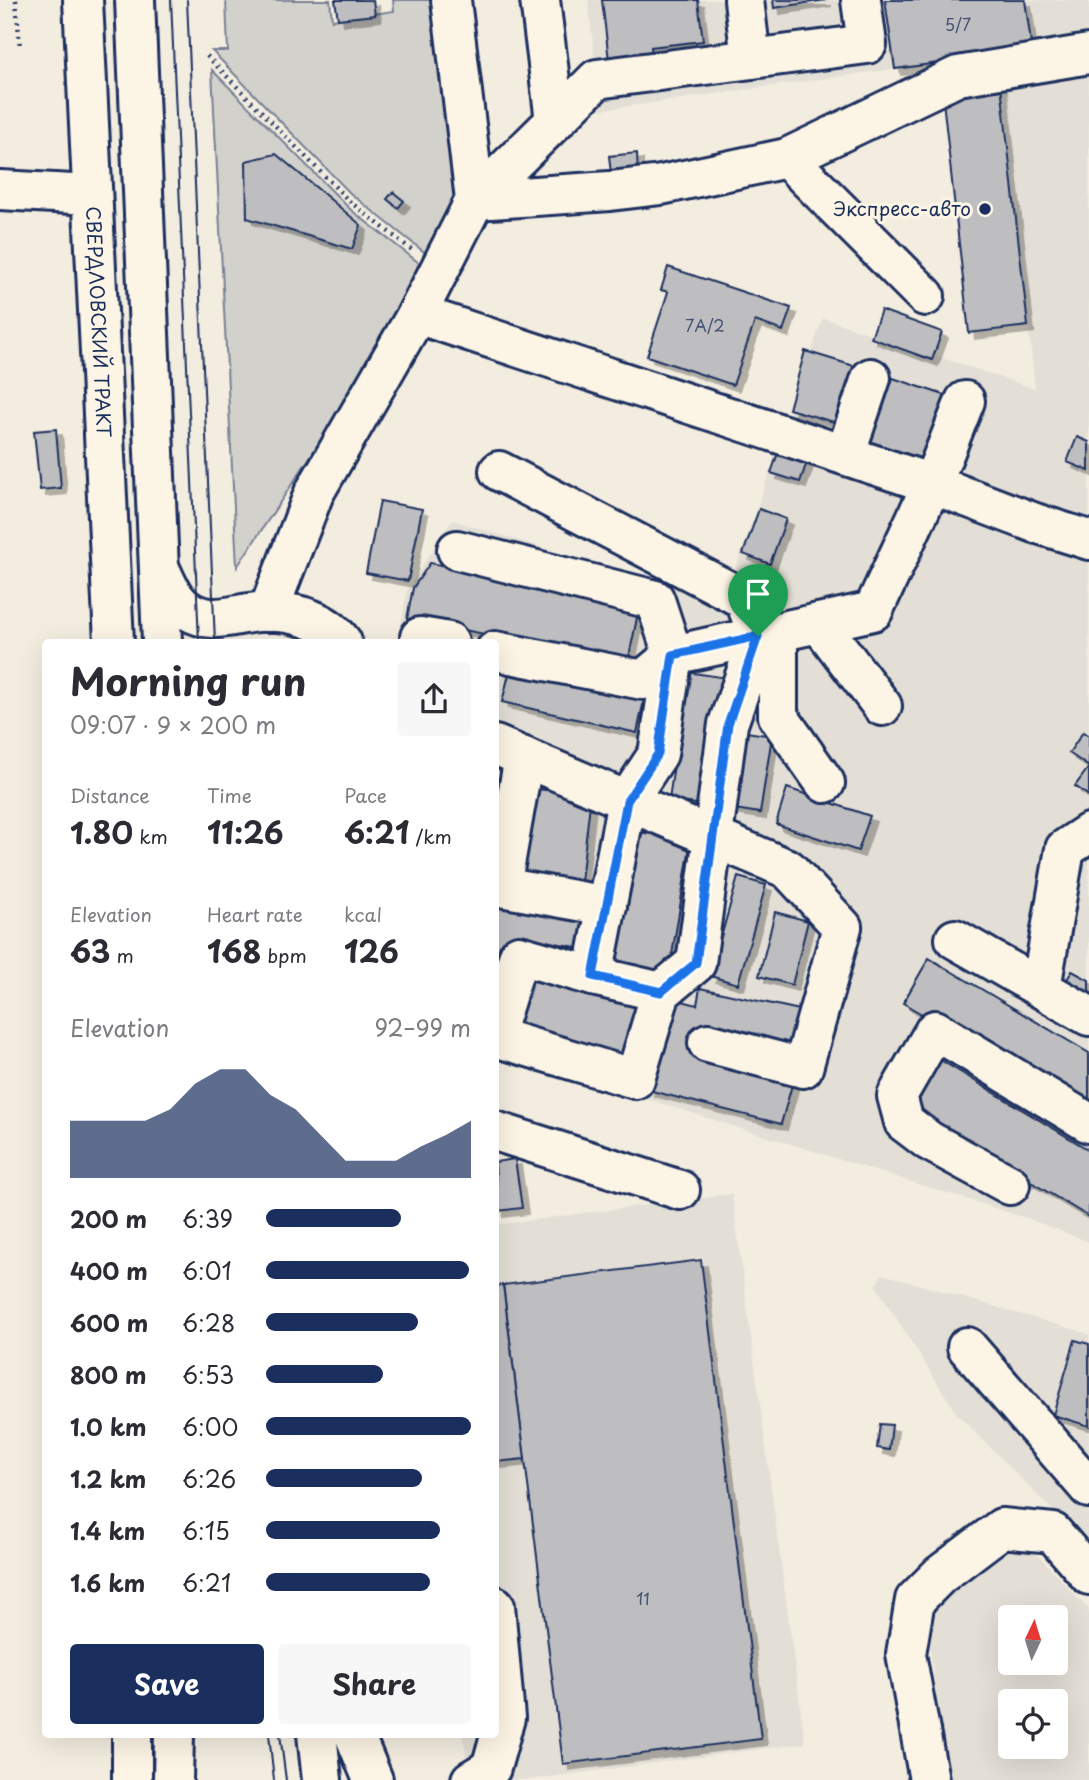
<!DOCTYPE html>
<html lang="en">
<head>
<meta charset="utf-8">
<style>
	body { margin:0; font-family:"Playpen Sans",sans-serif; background:#f7f7f7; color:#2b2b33; height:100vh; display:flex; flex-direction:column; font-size:26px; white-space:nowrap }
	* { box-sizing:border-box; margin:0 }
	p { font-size:23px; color:#7c7c81 }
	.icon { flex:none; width:38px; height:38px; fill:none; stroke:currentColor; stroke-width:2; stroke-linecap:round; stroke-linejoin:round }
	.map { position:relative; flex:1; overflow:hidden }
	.panel { position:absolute; left:42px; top:639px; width:457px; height:1099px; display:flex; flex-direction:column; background:#fff; border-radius:7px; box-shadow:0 7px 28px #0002 }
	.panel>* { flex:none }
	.needle { width:46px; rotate:4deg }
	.controls { position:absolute; left:998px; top:1605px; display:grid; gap:14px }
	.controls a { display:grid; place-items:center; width:70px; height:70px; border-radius:7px; background:#fff; box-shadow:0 7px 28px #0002; font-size:35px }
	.pin { position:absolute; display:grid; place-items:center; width:60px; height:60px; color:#fff; margin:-72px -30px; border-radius:50% 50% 50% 0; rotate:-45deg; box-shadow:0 0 7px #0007 }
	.pin .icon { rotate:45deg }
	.round { display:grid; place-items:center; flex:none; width:74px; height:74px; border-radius:7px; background:#f7f7f7 }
	.head { display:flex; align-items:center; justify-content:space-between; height:119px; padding:0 28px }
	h1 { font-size:38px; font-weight:700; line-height:52px }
	.stats { display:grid; grid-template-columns:repeat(3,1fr); gap:10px; height:119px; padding:7px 28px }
	.stats div { display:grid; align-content:center }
	.stats b { font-size:30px; font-weight:700 }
	.stats small { font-size:19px; font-weight:400 }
	.stats p { font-size:19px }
	.chart { height:196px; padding:14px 28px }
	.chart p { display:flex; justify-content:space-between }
	.chart svg { width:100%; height:126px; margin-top:7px; fill:#1b2f5e; opacity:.7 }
	.action { display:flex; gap:14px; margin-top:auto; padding:14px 28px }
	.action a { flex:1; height:80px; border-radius:7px; background:#1b2f5e; color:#fff; font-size:28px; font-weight:700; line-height:80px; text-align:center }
	.action a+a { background:#f7f7f7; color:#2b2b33 }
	ul { padding:0 28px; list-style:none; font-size:23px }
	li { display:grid; grid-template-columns:112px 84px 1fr; align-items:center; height:52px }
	li i { height:18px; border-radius:9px; background:#1b2f5e }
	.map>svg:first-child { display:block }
</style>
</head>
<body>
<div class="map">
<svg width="1089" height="1780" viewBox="0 0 1089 1780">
	<defs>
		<filter id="shadow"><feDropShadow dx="6" dy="6" stdDeviation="0" flood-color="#0004"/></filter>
	</defs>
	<rect width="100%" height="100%" fill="#f3ede0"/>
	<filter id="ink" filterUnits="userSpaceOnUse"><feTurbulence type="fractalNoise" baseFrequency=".0143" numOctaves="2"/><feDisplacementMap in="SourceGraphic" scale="14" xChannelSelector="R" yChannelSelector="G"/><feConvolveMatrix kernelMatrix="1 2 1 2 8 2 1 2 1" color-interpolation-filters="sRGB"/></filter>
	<g filter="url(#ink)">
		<g fill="#e3dfd6" fill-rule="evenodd">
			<path d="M588 0H1089V1242L1029 1219 495 1051V642H398L407 590 452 520 724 603 823 318 1035 389 1000 54 601 110Z"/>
			<path d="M732 1194 805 1743 527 1780H469L463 1734H495V1225Z"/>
			<path d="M882 1274 1089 1334V1547L957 1414 876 1286Z"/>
			<path d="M1023 1539 1089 1610V1780H948L924 1602ZM1010 1617H1055V1662H1010ZM1010 1701H1055V1746H1010Z"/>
		</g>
		<g fill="#d3d1cc" stroke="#778095" stroke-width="2">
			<path d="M226 0H330L332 20 394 11 393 0H436L460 176 438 263 351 194 212 51H228Z"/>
			<path d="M212 70 351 210 432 273 237 567Z"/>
		</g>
		<g fill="#bebec0" stroke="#1b2f5e" stroke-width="2" filter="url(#shadow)">
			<path d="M335 0H373L375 15 338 19Z"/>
			<path d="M602 0H698L703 41 651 47 653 64 610 69Z"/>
			<path d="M773 0H826L774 8Z"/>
			<path d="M885 0H1025L1032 50 895 69Z"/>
			<path d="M1001 85 1028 326 969 333 942 92Z"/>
			<path d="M637 153 638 178 612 182 609 156Z"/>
			<path d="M276 154 361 225 352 249 247 218 246 161Z"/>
			<path d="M393 192 404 201 398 208 387 199Z"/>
			<path d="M668 267 791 308 783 331 755 321 733 385 647 356 668 292 661 290Z"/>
			<path d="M881 310 942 332 932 360 871 338Z"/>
			<path d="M805 351 854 366 837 423 789 409Z"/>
			<path d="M893 378 947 396 925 460 871 442Z"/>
			<path d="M56 429 61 488 40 490 34 431Z"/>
			<path d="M1077 437 1089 442V471L1067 462Z"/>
			<path d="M778 453 807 462 800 482 771 473Z"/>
			<path d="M380 501 422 509 408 581 366 573Z"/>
			<path d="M759 509 786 519 770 564 743 554Z"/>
			<path d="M430 563 640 603 628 662 407 619 413 588Z"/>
			<path d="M510 670 644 700 637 733 502 702Z"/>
			<path d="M687 672 727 678 709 806 669 800Z"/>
			<path d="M740 731 772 736 760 813 728 808Z"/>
			<path d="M1083 732 1089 736V796L1075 786 1089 767 1069 753Z"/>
			<path d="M495 778H503L495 836Z"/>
			<path d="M527 788 591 795 581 881 518 874Z"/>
			<path d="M787 788 870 816 858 851 776 824Z"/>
			<path d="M631 831 691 840 669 973 610 963Z"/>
			<path d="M738 877 766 885 738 984 710 976Z"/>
			<path d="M495 899 587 917 581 948 513 935 507 965 495 963Z"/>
			<path d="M775 912 808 921 792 985 759 976Z"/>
			<path d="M929 958 1089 1053V1113L903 1003Z"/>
			<path d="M528 969 642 1004 624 1060 510 1025Z"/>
			<path d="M1072 971 1089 980V1003L1062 988Z"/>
			<path d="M700 988 804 1011 795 1050V1074L781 1124 648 1090 671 998 697 1005Z"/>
			<path d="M937 1058 1089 1150V1217L907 1107Z"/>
			<path d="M515 1159 522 1208 498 1211 495 1162Z"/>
			<path d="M701 1260 761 1739 563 1764 503 1285Z"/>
			<path d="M503 1285 525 1459 495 1462V1286Z"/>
			<path d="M1075 1340 1089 1344V1426L1053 1415Z"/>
			<path d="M880 1424 892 1425 889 1450 877 1448Z"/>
			<path d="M1038 1694 1039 1701H1019L1018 1696Z"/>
		</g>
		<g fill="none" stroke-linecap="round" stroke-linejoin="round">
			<defs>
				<g id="minor">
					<path d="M540 0 555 121 475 200 610 191 661 185 787 158 958 76 1089 54"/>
					<path d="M744 0 751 59"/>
					<path d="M555 121 597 79 867 44 861 0"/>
					<path d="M787 158 925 296"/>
					<path d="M0 190 91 195"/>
					<path d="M417 314 932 484 1035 523 1089 540"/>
					<path d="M845 455 871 378"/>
					<path d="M457 550 655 600 673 655 658 754 627 801 593 976 519 955 495 1032"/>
					<path d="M268 612 314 493 417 314 475 200 451 0"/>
					<path d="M819 623 882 706"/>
					<path d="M778 632V716L825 783"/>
					<path d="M420 637 449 642"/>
					<path d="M495 651 643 680 673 655 873 611 932 484 965 401"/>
					<path d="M495 745 788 869 842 927 803 1068 708 1043"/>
					<path d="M495 886 607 906"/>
					<path d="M501 887 524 757"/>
					<path d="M955 939 1089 1016"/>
					<path d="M593 976 661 992"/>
					<path d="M1041 988 1065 849 1089 833"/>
					<path d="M495 1037 635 1079 661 992 696 963 728 724 759 636 744 599 499 471"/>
					<path d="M495 1131 680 1190"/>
					<path d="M1010 1185 929 1141 904 1122 897 1096 935 1030 1089 1123"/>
					<path d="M967 1347 1089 1488"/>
					<path d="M471 1780 491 1768 505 1718 495 1606"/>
					<path d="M929 1780 906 1654 915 1600 940 1575 1002 1528 1053 1533 1089 1575"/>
				</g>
				<g id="major">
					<path id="s1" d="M83 0 114 642"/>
					<path d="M135 0 162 642"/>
					<path d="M161 571C168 586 174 602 189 611 212 625 233 614 258 612 288 610 323 617 342 642"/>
					<path d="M317 1734 322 1780"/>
					<path d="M354 1734 373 1780"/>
					<path d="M132 1780V1734"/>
					<path d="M173 1780 174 1734"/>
				</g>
			</defs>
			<use href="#minor" stroke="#1b2f5e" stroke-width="44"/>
			<use href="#major" stroke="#1b2f5e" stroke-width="44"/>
			<g stroke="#1b2f5e" stroke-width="4.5" stroke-dasharray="2 5" stroke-linecap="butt">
				<path d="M16 0 20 47"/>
				<path d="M207 56 349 201 412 250"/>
			</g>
			<use href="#minor" stroke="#fcf5e5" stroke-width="38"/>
			<use href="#major" stroke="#fcf5e5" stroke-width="38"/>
			<g stroke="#1b2f5e" stroke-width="2">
				<path d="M171 0 199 642"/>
				<path d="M187 0 215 642"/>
				<path d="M269 1734 274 1780"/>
				<path d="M280 1734 286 1780"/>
			</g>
		</g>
	</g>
	<g fill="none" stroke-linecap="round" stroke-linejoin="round" filter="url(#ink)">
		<defs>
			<path id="route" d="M758 636 728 724 696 963 661 992 593 976 627 801 658 754 673 655Z"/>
		</defs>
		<use href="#route" stroke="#fff" stroke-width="14"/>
		<use href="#route" stroke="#1a73e8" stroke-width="9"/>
	</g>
	<circle fill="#1b2f5e" stroke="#fcf5e5" stroke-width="2.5" cx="985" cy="209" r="7"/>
	<g text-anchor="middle" stroke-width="6" stroke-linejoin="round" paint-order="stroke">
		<g font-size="16" fill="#445376">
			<text x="958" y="31">5/7</text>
			<text x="705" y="332">7А/2</text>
			<text x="643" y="1605">11</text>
		</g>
		<g font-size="19" fill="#1b2f5e" stroke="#fcf5e5" text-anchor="end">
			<text x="971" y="216">Экспресс-авто</text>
		</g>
		<g font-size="19" fill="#1b2f5e" stroke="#fcf5e5">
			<text dy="7" stroke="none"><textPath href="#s1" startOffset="322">СВЕРДЛОВСКИЙ ТРАКТ</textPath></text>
		</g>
	</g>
</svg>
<div class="controls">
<a><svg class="needle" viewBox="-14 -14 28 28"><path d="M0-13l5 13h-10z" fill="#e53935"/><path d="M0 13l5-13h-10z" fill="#7c7c81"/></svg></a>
<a><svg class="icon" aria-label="locate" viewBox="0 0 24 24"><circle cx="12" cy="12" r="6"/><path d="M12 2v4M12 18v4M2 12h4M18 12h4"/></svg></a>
</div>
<div class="pin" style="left:758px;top:636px;background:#1e9e55"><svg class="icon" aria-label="arrive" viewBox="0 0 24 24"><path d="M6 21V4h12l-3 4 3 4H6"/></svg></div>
<section class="panel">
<div class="head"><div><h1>Morning run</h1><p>09:07 · 9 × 200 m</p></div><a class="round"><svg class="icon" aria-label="share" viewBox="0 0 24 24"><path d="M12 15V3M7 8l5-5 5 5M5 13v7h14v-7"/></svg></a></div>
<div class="stats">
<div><p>Distance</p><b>1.80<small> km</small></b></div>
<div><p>Time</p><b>11:26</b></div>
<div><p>Pace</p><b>6:21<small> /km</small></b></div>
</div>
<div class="stats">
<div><p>Elevation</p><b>63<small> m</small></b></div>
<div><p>Heart rate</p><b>168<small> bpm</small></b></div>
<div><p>kcal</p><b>126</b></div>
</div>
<div class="chart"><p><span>Elevation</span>92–99 m</p>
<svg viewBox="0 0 160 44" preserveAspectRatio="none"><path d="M0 44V24L10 24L20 24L30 24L40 20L50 11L60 6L70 6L80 15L90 20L100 29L110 38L120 38L130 38L140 33L150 29L160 24V44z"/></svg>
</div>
<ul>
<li><b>200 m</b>6:39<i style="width:66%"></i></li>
<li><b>400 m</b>6:01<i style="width:99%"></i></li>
<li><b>600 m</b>6:28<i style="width:74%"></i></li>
<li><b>800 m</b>6:53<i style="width:57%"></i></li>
<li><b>1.0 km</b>6:00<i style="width:100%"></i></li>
<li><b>1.2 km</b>6:26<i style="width:76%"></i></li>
<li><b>1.4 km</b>6:15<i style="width:85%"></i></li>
<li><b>1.6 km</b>6:21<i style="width:80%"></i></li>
</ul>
<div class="action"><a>Save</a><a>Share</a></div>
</section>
</div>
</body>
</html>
